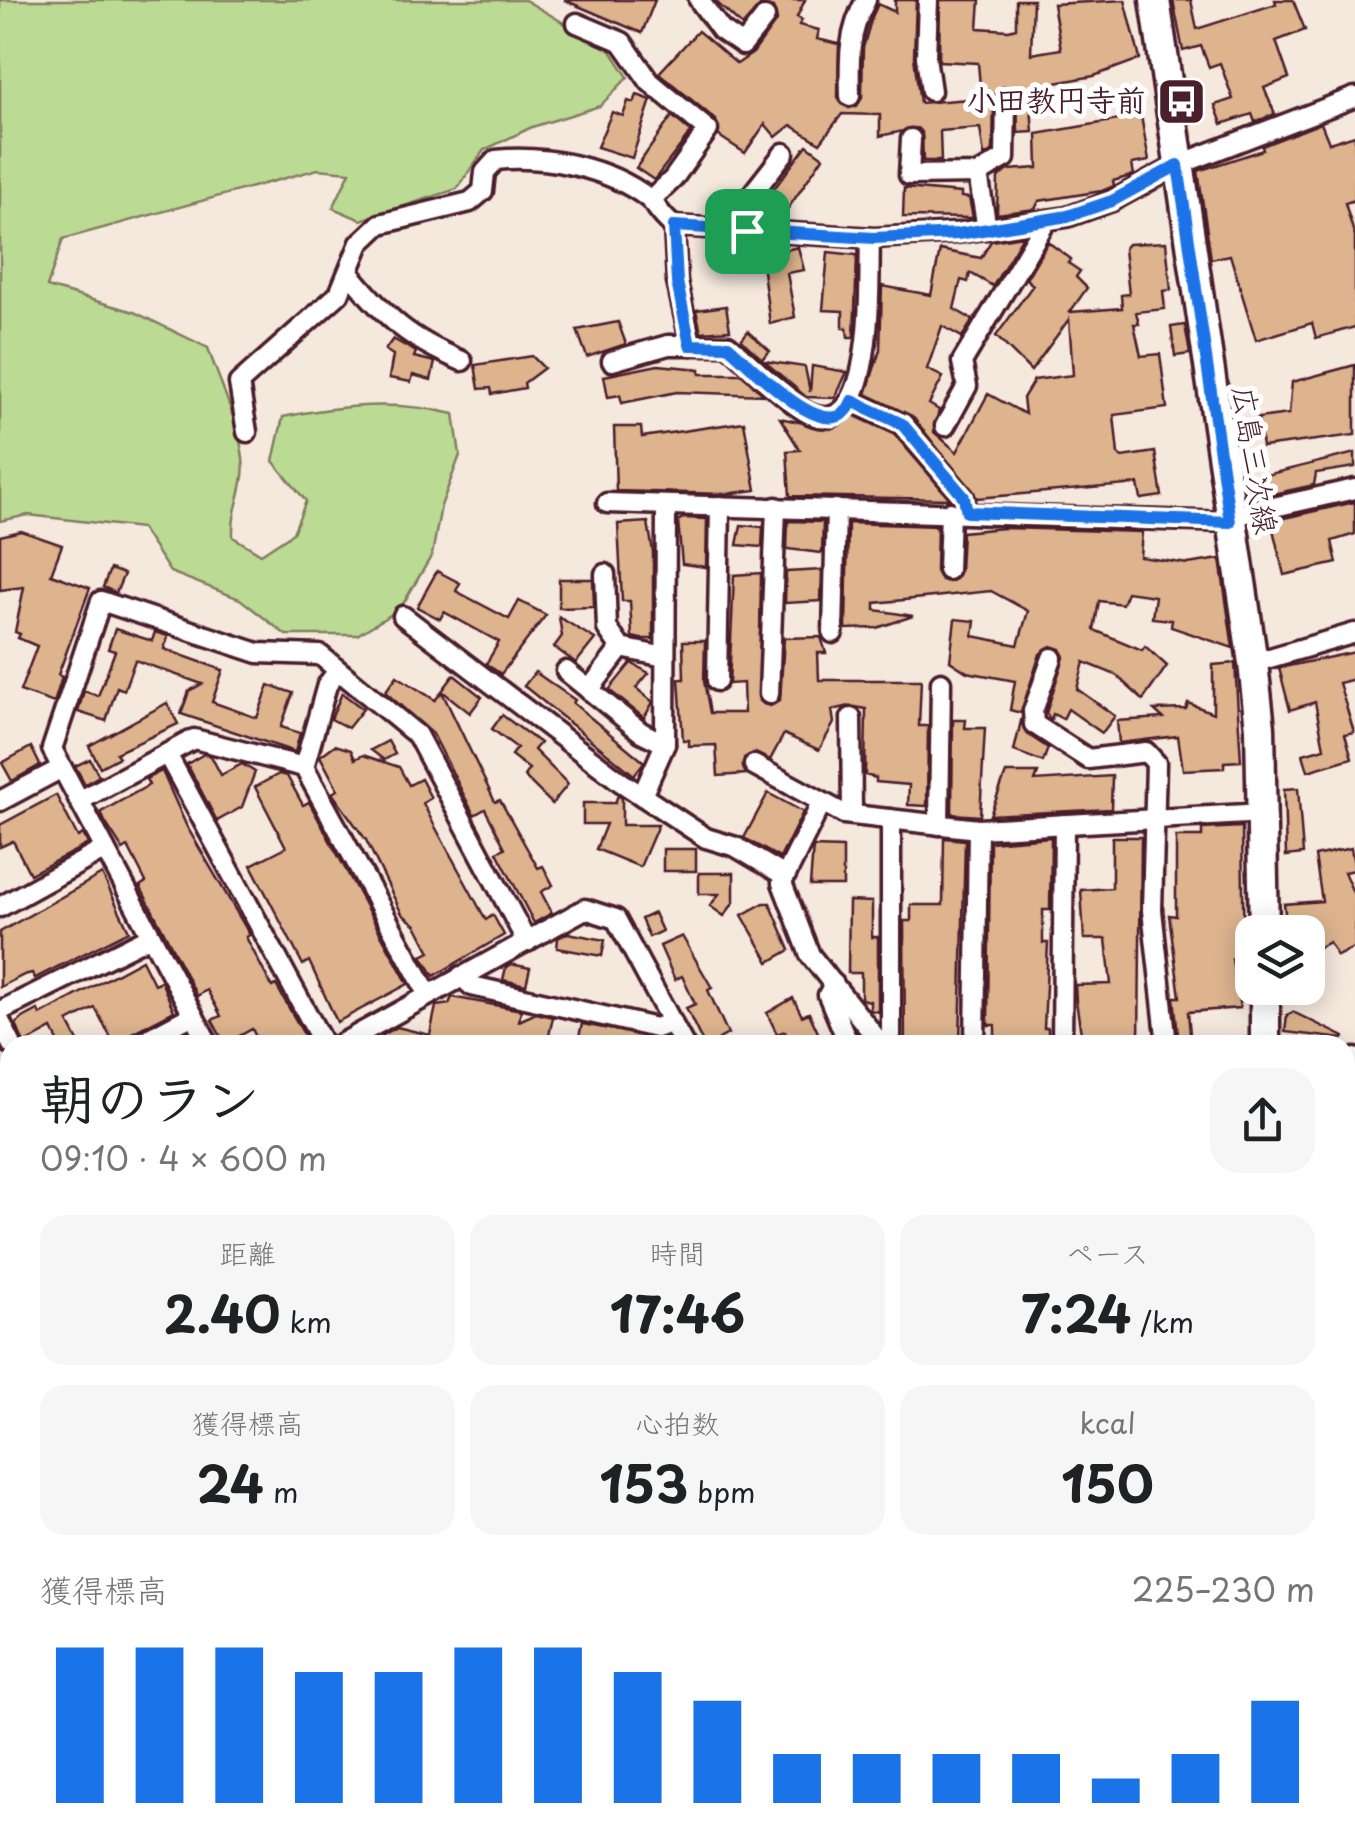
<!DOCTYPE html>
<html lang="ja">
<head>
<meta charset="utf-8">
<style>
	body { margin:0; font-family:"Playpen Sans","Klee One",sans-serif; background:#f6f6f6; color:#202124; height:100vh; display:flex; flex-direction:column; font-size:38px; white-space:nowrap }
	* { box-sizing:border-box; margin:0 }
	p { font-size:32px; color:#757577 }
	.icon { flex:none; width:55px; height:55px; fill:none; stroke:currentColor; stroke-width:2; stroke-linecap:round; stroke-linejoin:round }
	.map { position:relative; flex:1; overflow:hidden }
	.side { position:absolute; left:0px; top:1035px; width:1355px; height:812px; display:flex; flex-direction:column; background:#fff; border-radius:30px 30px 0 0; box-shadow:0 5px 25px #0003 }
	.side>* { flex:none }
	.buttons { position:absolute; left:1235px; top:915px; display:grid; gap:20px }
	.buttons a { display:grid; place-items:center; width:90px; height:90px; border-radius:20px; background:#fff; box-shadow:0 5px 25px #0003; font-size:50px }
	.pin { position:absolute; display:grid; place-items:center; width:85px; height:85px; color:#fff; margin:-42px; border-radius:20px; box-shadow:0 5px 15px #0006 }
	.round { display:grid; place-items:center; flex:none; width:105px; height:105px; border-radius:30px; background:#f6f6f6 }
	.overview { display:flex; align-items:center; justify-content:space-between; height:170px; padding:0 40px }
	h1 { font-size:55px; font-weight:700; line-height:75px }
	.metrics { display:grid; grid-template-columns:repeat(3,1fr); gap:15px; height:170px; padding:10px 40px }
	.metrics div { display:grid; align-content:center; border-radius:25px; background:#f6f6f6; text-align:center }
	.metrics b { font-size:50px; font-weight:700 }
	.metrics small { font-size:28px; font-weight:400 }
	.metrics p { font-size:28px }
	.chart { height:280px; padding:20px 40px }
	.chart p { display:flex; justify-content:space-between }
	.chart svg { width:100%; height:180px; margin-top:10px; stroke:#1a73e8; stroke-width:6 }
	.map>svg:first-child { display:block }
</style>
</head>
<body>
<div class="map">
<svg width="1355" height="1847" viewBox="0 0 1355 1847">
	<rect width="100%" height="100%" fill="#f5e8dd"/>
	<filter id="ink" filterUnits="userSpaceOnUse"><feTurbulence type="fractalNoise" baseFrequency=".01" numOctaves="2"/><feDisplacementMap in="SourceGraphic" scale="20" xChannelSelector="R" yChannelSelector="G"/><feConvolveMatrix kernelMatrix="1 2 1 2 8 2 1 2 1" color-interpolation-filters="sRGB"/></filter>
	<g filter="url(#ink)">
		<g fill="#bbdb94" stroke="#827d60" stroke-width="2.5">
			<path d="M0 0H525L611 51 628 77 600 106 532 127 484 150 457 189 361 220 333 208 350 172 318 169 63 239 47 287 134 312 208 348C219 381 248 442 243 476 240 500 232 511 233 537L261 554 293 533 306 501 273 461 283 417C342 405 396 400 454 414L460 455 441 506 432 555 400 609 357 635H286L240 599 170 572 141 528 28 515 0 521Z"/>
			<path d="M1167 1838H1255L1240 1847H1161Z"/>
		</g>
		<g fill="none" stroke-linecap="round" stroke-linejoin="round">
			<g stroke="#97d1f7" stroke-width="32">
				<path d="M0 1758 10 1768"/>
				<path d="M41 1838 43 1847"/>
			</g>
		</g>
		<g fill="#ddb48e" stroke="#4a1f2b" stroke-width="2.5">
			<path d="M564 0H655L642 33Z"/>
			<path d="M714 0H805L797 17 802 20 799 25 819 30 817 39 839 44 838 97 849 108 857 106 862 97 863 48 872 17 878 4 895 12V0H916L914 57 920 103 981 98 978 63 939 61 940 0H980L978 28 1009 30 1016 28V0H1033L1031 54 1061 49 1053 4 1125 0 1140 59 1094 76 1055 83V104L1031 107 1033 132 1018 133 1017 93 1007 86 999 88 994 98 993 151 984 156 980 128 940 131 941 161H923L922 132 917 128 880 136V115L842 114 820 143 791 125 776 137 765 124 745 153 719 136 716 120 659 73 698 31 737 64 753 53 777 20 773 8 761 5 742 26Z"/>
			<path d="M1173 0H1191L1197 29 1276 4 1275 0H1293L1305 30 1276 41 1289 78 1264 88 1275 114 1255 122 1252 114 1222 124 1215 105 1233 99 1220 63 1209 67 1201 46 1183 51Z"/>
			<path d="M637 95 651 100 632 158 597 147 612 112 623 116 628 101 634 103Z"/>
			<path d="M672 116 691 132 654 180 636 168Z"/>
			<path d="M1141 116 1149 161 1132 164 1134 175 1113 181 1114 186 1102 191 1039 201 1035 209 997 214 998 177 1009 170 1038 168 1037 134Z"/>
			<path d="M1321 123 1329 143 1355 135V200L1345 203 1355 237V327L1316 338 1312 323 1256 340 1230 255 1211 259 1198 171 1263 150 1262 146Z"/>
			<path d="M807 145 823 157 798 194 780 220 759 219 758 210Z"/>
			<path d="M904 188 961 193V197L969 198 973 218 903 217Z"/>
			<path d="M1023 236 993 286 970 273 968 282 961 280 954 309 973 320 962 337 942 326 927 369 943 377 929 404 939 410 934 432 957 452 988 394 1025 414 1023 398 1034 380 1073 375 1069 319 1031 371 996 336 1033 285 1026 279 1048 242 1071 259 1068 263 1080 271 1076 277 1087 288 1070 312 1122 308 1121 295 1129 294 1124 249 1128 244 1166 242 1171 290 1163 291 1165 309 1136 312 1139 324H1134L1141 356 1160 354 1167 408 1114 415 1118 454 1122 457 1155 452 1162 496 1141 499 1138 484 977 498 912 416 866 394 880 350 882 286 931 295 940 250 981 258 991 241Z"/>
			<path d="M798 247 804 270 787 273 795 317 770 324 761 256Z"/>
			<path d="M828 252 857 255 854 337H848L847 328H843V311L823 310Z"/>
			<path d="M726 306 730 330 701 332 696 310Z"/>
			<path d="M618 322 626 344 587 357 577 330Z"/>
			<path d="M1185 325 1190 354 1175 356 1171 327Z"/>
			<path d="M748 331 770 351 762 359 741 340Z"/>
			<path d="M393 339 416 352 414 357 435 362 431 380 413 375 411 382 389 378 393 355 385 350Z"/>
			<path d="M532 356 544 368 524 383 525 388 492 394 491 388 479 389 475 365Z"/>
			<path d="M764 361 805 367 810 392 812 366 847 372 835 398 806 397Z"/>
			<path d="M658 365 700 369V374H741L764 395 677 392 622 403 620 395 608 397 604 376Z"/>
			<path d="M1355 365V435L1262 447 1258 418 1289 414 1292 382Z"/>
			<path d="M853 415 894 434 950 499 790 496 787 451 800 450 780 418 831 429Z"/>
			<path d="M744 422 756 490 726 494 616 491 614 427H641L642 437Z"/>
			<path d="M1355 453V467L1316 473 1314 485 1255 498 1250 479Z"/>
			<path d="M1355 502V534L1332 541 1337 563 1284 575 1271 521Z"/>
			<path d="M683 518 707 519 706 567 682 564 678 521Z"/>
			<path d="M788 521 823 522 822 553 787 549Z"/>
			<path d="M648 522 653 552V639H641L632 637 630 601H622L618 524Z"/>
			<path d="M848 523 937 526 936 571 941 580 949 582 960 571 962 532 1003 528 1142 532 1140 557 1188 564 1220 559 1233 648 1171 627 1172 620 1152 618 1155 596 1127 592 1122 604 1099 601 1094 630 1142 650 1145 646 1167 666 1143 700 1116 675 1084 662 1077 689 1115 716 1102 733 1068 709 1063 719 1053 714 1051 720 1046 713 1064 657 1061 649 1051 646 1040 654 1021 713 1010 710 1015 681 967 672 950 661 955 619 975 621 973 636 1018 645 1028 611 991 591 875 603V610L913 616 877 628 846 629Z"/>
			<path d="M741 525 763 527 762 547 737 545Z"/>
			<path d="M21 531 62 545 51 574 90 588 58 675 62 677 54 703 20 691 37 646 18 638 20 634 15 632 24 587 0 590V536Z"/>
			<path d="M110 569 124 574 116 593 103 587Z"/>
			<path d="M822 570 821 601 785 603 786 572Z"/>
			<path d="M437 571 460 583 456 591 509 619 519 601 546 615 501 674 486 664 499 642 444 612 440 619 417 607Z"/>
			<path d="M761 573 759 701 770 706 780 700 784 638 821 637 826 653H818L819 680H921L919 726H928L927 806 908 805 909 785 876 782V778L865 775 866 709 850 706 832 710 834 723 819 750 784 734 770 760 755 753 744 758 746 774 718 776 716 745 689 746V740H683L679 679H684L683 641H705L704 681 710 713H744L743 683 729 684 734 575Z"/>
			<path d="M559 579H593L594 607 559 608Z"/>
			<path d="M559 617 595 639 576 663 554 647 562 636Z"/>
			<path d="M115 629 152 641 155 632 168 636 164 649 223 670 212 702 257 718 269 685 293 693 281 727 300 733 295 752 181 714 189 691 202 684 135 660 124 690 117 687 106 721 78 712 84 691 98 696 115 651 108 649Z"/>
			<path d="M1355 652V679L1339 683 1354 732 1345 734 1352 758 1308 771 1303 754 1324 748 1315 702 1290 710 1279 668Z"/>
			<path d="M631 663 649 673 636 688 653 702 644 718 609 690Z"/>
			<path d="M1235 663 1241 761 1224 762V768L1183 770 1178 736 1119 743 1117 721 1163 718 1154 710 1186 709 1188 703 1213 713V665Z"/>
			<path d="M535 672 575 700 573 703 644 762 634 775 524 686Z"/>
			<path d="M454 675 482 697 470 713 442 691Z"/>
			<path d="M397 676 435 700 442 692 495 802 500 800 538 868 543 866 553 885 541 892 552 913 534 923 497 852 505 848 485 809 474 815 433 734 385 692Z"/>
			<path d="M342 693 363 709 348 728 331 719Z"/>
			<path d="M167 703 178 724 116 753 119 757 100 767 89 746Z"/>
			<path d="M502 715 540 743 534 750 568 784 552 804 524 776 529 769 511 755 517 748 492 729Z"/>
			<path d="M953 720H966L965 728H985L980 816 952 814Z"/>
			<path d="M1021 721 1027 734 1048 748 1043 762 1014 751Z"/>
			<path d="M388 741 395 754 384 760 371 750Z"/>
			<path d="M335 745 351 750 355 759 363 755 399 767 409 785 421 779 431 798 423 803 432 821 486 920 493 915 504 935 434 976 422 956 430 952 416 925 402 914 366 840 332 793 338 790 320 756Z"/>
			<path d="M31 747 40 765 12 781 2 763Z"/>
			<path d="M204 754 211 756 221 775 242 764 255 772 242 807 217 821 187 764Z"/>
			<path d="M90 759 99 776 85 784 75 766Z"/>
			<path d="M162 771 187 827 250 935 246 937 272 987 276 985 307 1040 299 1045H260L252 1029 225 1044 212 1020 221 1016 207 990 197 996 140 886 146 882 128 847 123 850 105 822 101 812 149 785 146 779Z"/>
			<path d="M1006 773H1038L1035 781 1112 776 1111 809 990 815Z"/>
			<path d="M279 774 287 776 303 805 309 802 408 984 337 1022 309 961 303 965 251 865 286 847 255 787Z"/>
			<path d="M1298 788 1303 854 1286 856 1284 789Z"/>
			<path d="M768 793 803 812 780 858 744 838Z"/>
			<path d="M56 795 78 837 83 834 88 844 30 874 13 841 0 847V825Z"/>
			<path d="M618 795 622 798V825H658L640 867 596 849 606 824H583V803H615Z"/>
			<path d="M1242 827 1244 959H1232L1240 1008 1188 1012 1191 1045H1179L1174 997H1180L1169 915 1176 916V837H1202V829Z"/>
			<path d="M1051 837 1050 910H1043V943H1048L1044 1028H1048V1045H995V1025H988L990 842Z"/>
			<path d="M1112 837H1141L1139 1045H1116V1039L1082 1040 1076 1001 1075 985 1111 984 1106 939H1084L1081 890 1112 888Z"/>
			<path d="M944 838 965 840 960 1043 905 1045 904 921H911V905H943Z"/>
			<path d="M813 847 843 848V886H810Z"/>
			<path d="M1351 848 1355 870 1344 872 1355 897V947L1337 956 1329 942 1312 951 1308 932H1287L1284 904 1322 901 1315 856Z"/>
			<rect x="663" y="849" width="33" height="22"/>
			<path d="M699 873H734V902L724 916 710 906 719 894H699Z"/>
			<path d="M102 874 129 931 35 978 32 973 24 975 0 987V932Z"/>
			<path d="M849 901 872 902V937H878V1012L870 1010V1001L861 999V973H848Z"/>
			<path d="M764 903H770L790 950 769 962 742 915Z"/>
			<path d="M654 913 662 931 649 937 641 919Z"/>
			<path d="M568 933 605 940 602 956 557 948 558 938Z"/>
			<path d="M682 936 712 988 708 990 728 1034 719 1039 722 1045H704L686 1008 695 1004 682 976 675 980 660 946Z"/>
			<path d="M142 960 154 984 161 981 174 1011 130 1034 124 1045H115L95 1008 68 1022 80 1045H60L52 1029 24 1044 16 1024 23 1018 38 1010 40 1015Z"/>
			<path d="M511 964 530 968 526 985 503 980 506 967Z"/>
			<path d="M452 997 521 1010 519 1021 536 1013 553 1017 547 1045H381L383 1035 397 1027 430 1035 436 1006 449 1004Z"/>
			<path d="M793 998 802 1016 809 1013 820 1037 803 1045H792L785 1031 777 1034 767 1013Z"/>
			<path d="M1293 1012 1344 1037 1343 1039 1285 1032 1287 1015Z"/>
			<path d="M582 1024 664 1039 663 1045H577Z"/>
		</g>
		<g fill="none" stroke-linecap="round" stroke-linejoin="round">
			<defs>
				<g id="minor">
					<path d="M699 0 721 30 743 45 765 17"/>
					<path d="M928 0 926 57 931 91"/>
					<path d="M577 23 622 42 650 82 708 130 673 179 651 200"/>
					<path d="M850 96C849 60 848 32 866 0"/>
					<path d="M911 139 909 175 978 174 1005 158 1006 98"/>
					<path d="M978 174 987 229"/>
					<path d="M674 226 677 282 691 345"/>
					<path d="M747 231 745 203 784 153"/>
					<path d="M350 274C387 319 408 338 462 361"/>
					<path d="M612 361 668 345H728C748 362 790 405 810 414 878 443 868 275 870 238"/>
					<path d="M852 401 902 424 964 497 967 512"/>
					<path d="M945 426 967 386 962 362 1047 220"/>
					<path d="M247 432 239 383 339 294 360 243 380 224 470 202 483 191 485 172 496 160C544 155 608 167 648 198 658 207 662 218 674 226L874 238 957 233 1067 217 1112 201 1178 165 1355 97"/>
					<path d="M607 503 1230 522"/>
					<path d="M1229 517 1355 489"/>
					<path d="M948 570 950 512"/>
					<path d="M605 574 607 628 621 648 665 657"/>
					<path d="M403 616 621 782 706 838 736 847 785 876"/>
					<path d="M833 633 836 509"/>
					<path d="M1052 658 1033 711 1034 724 1088 759 1146 752 1156 763 1152 910 1167 1045"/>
					<path d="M1253 663 1355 633"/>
					<path d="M566 671 641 732 665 744"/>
					<path d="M717 681 720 506"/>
					<path d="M589 690 621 648"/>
					<path d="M769 694 776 507"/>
					<path d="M851 718 852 814"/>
					<path d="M167 754 324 1045"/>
					<path d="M754 765 844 814 978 829 1264 813"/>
					<path d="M304 767 327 685 337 672"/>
					<path d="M642 796 665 744 666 505"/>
					<path d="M0 801 62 768"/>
					<path d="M79 801 194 739 304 767 428 994"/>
					<path d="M822 802 782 883 810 955 882 1045"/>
					<path d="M939 825 941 682"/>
					<path d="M0 907 105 849"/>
					<path d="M461 976 472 986 656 1028 672 1022"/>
					<path d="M834 984 828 995 849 1045"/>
					<path d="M0 1011 151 936"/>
					<path d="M0 1021 12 1045"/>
					<path d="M136 1045 193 1015"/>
					<path d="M209 1045 52 749 101 601 258 653 320 655 417 735 527 942"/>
					<path d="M339 1045 585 909 616 919 684 1045"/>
					<path d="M882 1045 891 1036V819"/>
					<path d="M975 1045 978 829"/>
					<path d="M1062 1045 1064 824"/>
					<path d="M1345 1068 1355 1058"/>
					<path d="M0 1287 10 1288"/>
					<path d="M154 1838 162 1847"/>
					<path d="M367 1838 373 1847"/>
					<path d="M537 1838 549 1847"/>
					<path d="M851 1838 856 1847"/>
					<path d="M956 1838 961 1847"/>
					<path d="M258 1847 276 1838"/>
					<path d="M407 1847 433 1841"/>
					<path d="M642 1847 646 1838"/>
					<path d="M934 1847 945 1838"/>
					<path d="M1014 1847 1020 1844 1017 1838"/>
				</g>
				<path id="tertiary" d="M0 1243 10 1234"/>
				<g id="primary">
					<path d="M1155 0 1253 663 1260 728 1264 932"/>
					<path d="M1265 988V1045"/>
					<path d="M1345 1397 1355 1434"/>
					<path d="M1345 1567 1355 1478"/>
					<path d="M1342 1838 1344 1847"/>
				</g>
			</defs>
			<use href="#minor" stroke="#4a1f2b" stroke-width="25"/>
			<use href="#tertiary" stroke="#4a1f2b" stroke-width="30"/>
			<use href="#primary" stroke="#4a1f2b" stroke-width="35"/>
			<path stroke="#4a1f2b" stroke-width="4" stroke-dasharray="8 8" stroke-linecap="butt" d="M1345 1758 1353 1785 1346 1787"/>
			<use href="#minor" stroke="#fff" stroke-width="18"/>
			<use href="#tertiary" stroke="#fff" stroke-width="22"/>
			<use href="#primary" stroke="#fff" stroke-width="28"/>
		</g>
	</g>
	<g fill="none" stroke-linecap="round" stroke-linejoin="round" filter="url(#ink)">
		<defs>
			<path id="route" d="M1178 165 1230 522 967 512 964 497 902 424 852 401C832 454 750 364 728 346L690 345 677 282 674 226 874 238 958 234 1068 216 1112 201Z"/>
		</defs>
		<use href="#route" stroke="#fff" stroke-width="20"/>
		<use href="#route" stroke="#1a73e8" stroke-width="12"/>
	</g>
	<defs>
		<symbol id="bus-square" viewBox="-11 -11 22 22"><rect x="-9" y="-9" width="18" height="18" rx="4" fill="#4a1f2b" stroke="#fff"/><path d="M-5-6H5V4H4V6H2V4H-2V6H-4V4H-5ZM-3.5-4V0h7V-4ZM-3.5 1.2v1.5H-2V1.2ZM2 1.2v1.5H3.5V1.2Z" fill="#fff"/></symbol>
	</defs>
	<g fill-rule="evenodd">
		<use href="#bus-square" x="1154" y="74" width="55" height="55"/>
	</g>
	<g text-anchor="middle" stroke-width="10" stroke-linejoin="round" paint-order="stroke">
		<g font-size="30" font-weight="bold" fill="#4a1f2b" stroke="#fff" text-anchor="end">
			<text x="1146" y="111">小田教円寺前</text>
		</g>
		<g font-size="30" fill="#4a1f2b" stroke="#fff">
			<text transform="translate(1254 460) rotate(81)" y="10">広島三次線</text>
		</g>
	</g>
</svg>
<div class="buttons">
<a><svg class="icon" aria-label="layers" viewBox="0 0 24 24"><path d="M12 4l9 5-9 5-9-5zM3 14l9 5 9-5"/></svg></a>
</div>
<div class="pin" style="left:747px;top:231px;background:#1e9e55"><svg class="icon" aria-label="arrive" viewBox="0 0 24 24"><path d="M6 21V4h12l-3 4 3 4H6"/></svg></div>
<section class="side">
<div class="overview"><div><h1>朝のラン</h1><p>09:10 · 4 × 600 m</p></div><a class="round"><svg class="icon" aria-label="share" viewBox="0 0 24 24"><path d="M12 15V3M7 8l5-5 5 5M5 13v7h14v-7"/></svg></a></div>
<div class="metrics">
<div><p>距離</p><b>2.40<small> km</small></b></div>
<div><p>時間</p><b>17:46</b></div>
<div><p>ペース</p><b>7:24<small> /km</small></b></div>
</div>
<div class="metrics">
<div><p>獲得標高</p><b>24<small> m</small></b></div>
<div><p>心拍数</p><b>153<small> bpm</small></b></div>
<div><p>kcal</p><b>150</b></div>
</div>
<div class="chart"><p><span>獲得標高</span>225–230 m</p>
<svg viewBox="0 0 160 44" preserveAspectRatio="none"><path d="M5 44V6M15 44V6M25 44V6M35 44V12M45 44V12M55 44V6M65 44V6M75 44V12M85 44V19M95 44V32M105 44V32M115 44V32M125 44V32M135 44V38M145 44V32M155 44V19"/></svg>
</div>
</section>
</div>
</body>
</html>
